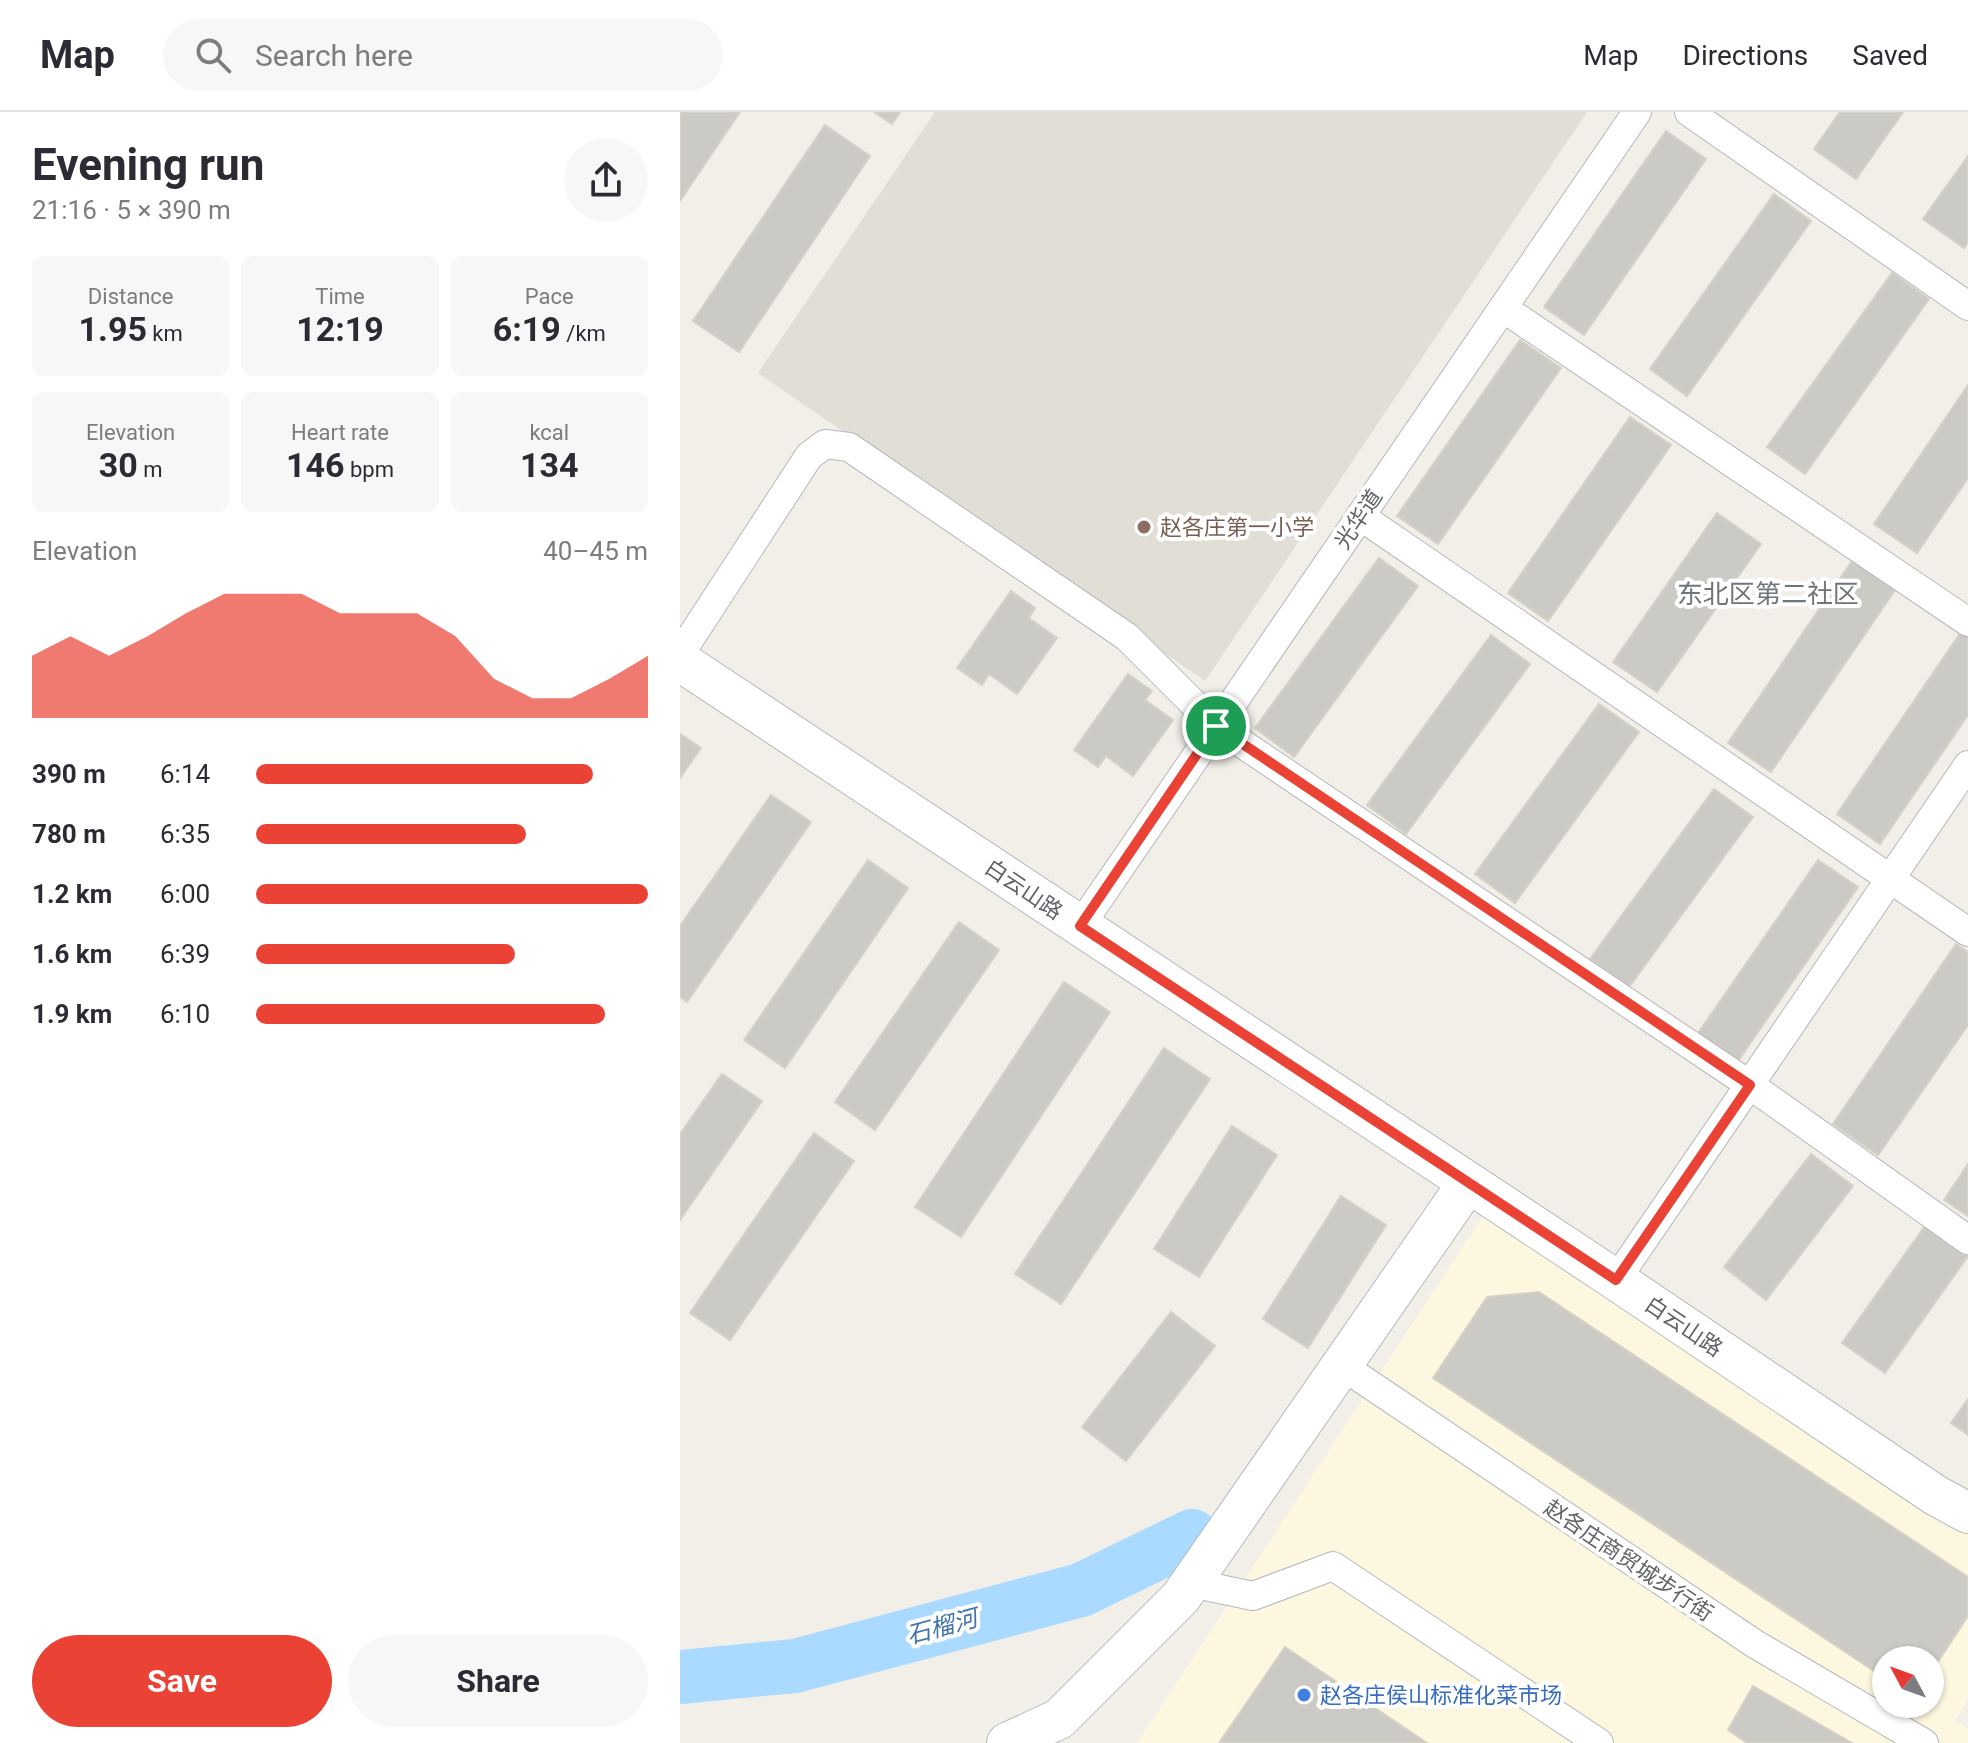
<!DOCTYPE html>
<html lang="en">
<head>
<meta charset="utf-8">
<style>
	body { margin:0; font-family:Roboto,"Noto Sans SC",sans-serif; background:#f7f7f7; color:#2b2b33; height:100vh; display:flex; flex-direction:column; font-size:30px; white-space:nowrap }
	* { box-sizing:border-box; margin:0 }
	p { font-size:26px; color:#7c7c81 }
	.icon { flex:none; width:44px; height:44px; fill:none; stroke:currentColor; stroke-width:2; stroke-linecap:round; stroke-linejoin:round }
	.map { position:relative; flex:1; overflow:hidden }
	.drawer { display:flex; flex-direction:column; background:#fff; width:680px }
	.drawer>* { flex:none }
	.needle { width:52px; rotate:311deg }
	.controls { position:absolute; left:1192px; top:1534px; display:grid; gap:16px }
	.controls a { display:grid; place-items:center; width:72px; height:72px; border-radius:50%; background:#fff; box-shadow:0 2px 6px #0004; font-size:40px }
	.pin { position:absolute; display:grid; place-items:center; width:68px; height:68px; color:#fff; margin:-34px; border:4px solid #fff; border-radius:50%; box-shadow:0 2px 8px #0007 }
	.round { display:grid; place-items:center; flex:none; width:84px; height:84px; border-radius:42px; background:#f7f7f7 }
	.summary { display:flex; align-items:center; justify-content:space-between; height:136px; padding:0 32px }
	h1 { font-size:44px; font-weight:700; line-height:60px }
	.metrics { display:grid; grid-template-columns:repeat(3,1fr); gap:12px; height:136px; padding:8px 32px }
	.metrics div { display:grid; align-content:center; border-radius:12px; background:#f7f7f7; text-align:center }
	.metrics b { font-size:34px; font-weight:700 }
	.metrics small { font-size:22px; font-weight:400 }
	.metrics p { font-size:22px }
	.chart { height:224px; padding:16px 32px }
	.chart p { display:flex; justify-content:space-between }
	.chart svg { width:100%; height:144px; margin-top:8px; fill:#ea4335; opacity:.7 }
	.cta { display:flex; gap:16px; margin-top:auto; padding:16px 32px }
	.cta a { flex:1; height:92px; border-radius:48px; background:#ea4335; color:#fff; font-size:32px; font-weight:700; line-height:92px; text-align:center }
	.cta a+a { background:#f7f7f7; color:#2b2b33 }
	ul { padding:0 32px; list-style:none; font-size:26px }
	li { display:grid; grid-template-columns:128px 96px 1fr; align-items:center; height:60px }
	li i { height:20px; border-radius:10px; background:#ea4335 }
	header { display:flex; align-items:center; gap:48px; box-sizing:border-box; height:112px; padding:0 40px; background:#fff; border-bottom:2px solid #e1e1e2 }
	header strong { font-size:38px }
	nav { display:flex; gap:44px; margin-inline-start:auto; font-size:28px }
	.search { width:560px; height:72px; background:#f7f7f7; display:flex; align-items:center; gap:20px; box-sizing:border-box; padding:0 28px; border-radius:44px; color:#7c7c81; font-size:30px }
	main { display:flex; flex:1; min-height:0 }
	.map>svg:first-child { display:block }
</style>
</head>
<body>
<header>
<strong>Map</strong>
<div class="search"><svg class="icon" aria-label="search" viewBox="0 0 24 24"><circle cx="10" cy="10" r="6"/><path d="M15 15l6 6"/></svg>Search here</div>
<nav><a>Map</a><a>Directions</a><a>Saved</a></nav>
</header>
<main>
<section class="drawer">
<div class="summary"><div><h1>Evening run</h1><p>21:16 · 5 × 390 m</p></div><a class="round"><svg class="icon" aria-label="share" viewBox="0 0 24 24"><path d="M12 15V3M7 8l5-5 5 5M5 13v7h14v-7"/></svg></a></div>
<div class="metrics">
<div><p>Distance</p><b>1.95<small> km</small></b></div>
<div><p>Time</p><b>12:19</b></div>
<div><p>Pace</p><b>6:19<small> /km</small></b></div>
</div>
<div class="metrics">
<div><p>Elevation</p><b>30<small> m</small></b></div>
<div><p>Heart rate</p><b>146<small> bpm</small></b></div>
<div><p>kcal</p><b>134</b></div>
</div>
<div class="chart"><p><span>Elevation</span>40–45 m</p>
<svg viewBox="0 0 160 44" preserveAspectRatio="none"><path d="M0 44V25L10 19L20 25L30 19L40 12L50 6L60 6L70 6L80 12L90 12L100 12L110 19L120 32L130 38L140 38L150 32L160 25V44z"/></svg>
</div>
<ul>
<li><b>390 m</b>6:14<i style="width:86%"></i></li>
<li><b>780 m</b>6:35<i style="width:69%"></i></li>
<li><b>1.2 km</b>6:00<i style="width:100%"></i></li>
<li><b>1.6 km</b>6:39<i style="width:66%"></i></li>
<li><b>1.9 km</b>6:10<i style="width:89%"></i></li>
</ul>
<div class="cta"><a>Save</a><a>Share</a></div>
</section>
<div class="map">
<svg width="1288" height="1631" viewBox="0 0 1288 1631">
	<rect width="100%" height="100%" fill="#f1efe8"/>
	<path fill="#fef7e0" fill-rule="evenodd" d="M810 1093 1288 1411V1587L1275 1609 1288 1616V1631H457ZM1206 1548H1250V1592H1206Z"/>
	<path fill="#e1ded6" d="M255 0H907L525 569 78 261Z"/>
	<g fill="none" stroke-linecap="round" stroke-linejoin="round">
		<path stroke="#aadaff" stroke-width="54" d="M0 1565 115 1554 401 1478 512 1424"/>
	</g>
	<g fill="#cccac5" stroke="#d6d1c6" stroke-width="2">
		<path d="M0 0H60L0 89Z"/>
		<path d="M194 0H220L212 12Z"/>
		<path d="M1160 0H1223L1176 67 1134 37Z"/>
		<path d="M145 13 190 44 59 240 13 209Z"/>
		<path d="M986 19 1026 47 904 223 864 195Z"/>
		<path d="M1288 44V130L1284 136 1243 107Z"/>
		<path d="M1094 82 1131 109 1007 284 970 257Z"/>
		<path d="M1212 161 1249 187 1125 362 1087 335Z"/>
		<path d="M840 228 881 256 758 432 717 404Z"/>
		<path d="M1288 273V366L1237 441 1194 412Z"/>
		<path d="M950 305 991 333 868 509 828 481Z"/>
		<path d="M1037 401 1081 432 977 580 933 550Z"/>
		<path d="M699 446 738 474 614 645 575 616Z"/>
		<path d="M1172 449 1215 478 1091 660 1048 631Z"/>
		<path d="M331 479 355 496 349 506 377 526 337 582 309 562 302 573 277 556Z"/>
		<path d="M1281 520 1288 525V603L1200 732 1157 702Z"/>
		<path d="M811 523 850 552 726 722 687 693Z"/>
		<path d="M448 562 472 579 465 588 493 608 453 664 426 644 418 655 394 638Z"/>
		<path d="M919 592 959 620 835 791 795 762Z"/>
		<path d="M0 622 21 636 0 666Z"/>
		<path d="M1034 677 1073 705 949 875 910 847Z"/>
		<path d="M91 683 131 710 7 890 0 885V814Z"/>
		<path d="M188 748 228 776 105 956 64 928Z"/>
		<path d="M1138 748 1178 775 1058 949 1018 921Z"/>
		<path d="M279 810 319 838 195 1018 155 990Z"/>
		<path d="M1276 832 1288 840V913L1198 1043 1153 1012Z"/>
		<path d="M384 870 430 900 281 1125 235 1095Z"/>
		<path d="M484 936 530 967 381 1192 335 1162Z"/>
		<path d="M42 962 82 989 0 1108V1022Z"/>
		<path d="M552 1014 597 1043 519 1165 474 1137Z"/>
		<path d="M134 1021 174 1049 50 1228 10 1201Z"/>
		<path d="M1131 1042 1173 1074 1086 1188 1044 1155Z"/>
		<path d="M1288 1052V1104L1264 1088Z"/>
		<path d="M661 1084 706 1113 628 1236 583 1207Z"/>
		<path d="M1245 1114 1288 1144 1205 1261 1162 1231Z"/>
		<path d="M859 1180 1288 1465V1504L1250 1562V1548H1206V1567L753 1266 807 1185Z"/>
		<path d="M491 1200 535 1234 446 1349 402 1315Z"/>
		<path d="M1288 1287V1323L1271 1311Z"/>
		<path d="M605 1535 747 1631H539Z"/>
		<path d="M1073 1574 1172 1631H1067L1048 1618Z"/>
	</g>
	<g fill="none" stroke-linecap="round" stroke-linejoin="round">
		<defs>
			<g id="street">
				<path d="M1009 0 1288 194"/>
				<path d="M823 196 1288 510"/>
				<path d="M680 404 1288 820"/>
				<path d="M0 542 129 344 145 332 169 335 447 525 536 614 1070 973 1288 1128"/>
				<path d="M400 814 957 0"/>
				<path d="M936 1168 1288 653"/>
				<path d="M661 1253 1075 1532 1244 1631"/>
				<path d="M511 1471 573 1484 653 1454 919 1631"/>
			</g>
			<g id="secondary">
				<path d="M0 549 936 1168 1255 1383 1288 1401"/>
				<path d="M327 1631 379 1607 501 1485 788 1071"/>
			</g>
		</defs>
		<use href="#street" stroke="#b5b8bc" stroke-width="30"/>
		<use href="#secondary" stroke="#b6babf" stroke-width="42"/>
		<use href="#street" stroke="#fff" stroke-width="28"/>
		<use href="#secondary" stroke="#fff" stroke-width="40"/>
	</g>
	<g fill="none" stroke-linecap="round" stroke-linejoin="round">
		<defs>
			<path id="route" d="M536 614 1070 973 936 1168 400 814Z"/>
		</defs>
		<use href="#route" stroke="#fff" stroke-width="16"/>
		<use href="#route" stroke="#ea4335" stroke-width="10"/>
	</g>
	<circle fill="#8d6e63" stroke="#fff" stroke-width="3" cx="464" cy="415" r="8"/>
	<circle fill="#3f7fe0" stroke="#fff" stroke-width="3" cx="624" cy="1583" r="8"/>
	<g text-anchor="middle" stroke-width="8" stroke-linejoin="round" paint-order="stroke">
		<g font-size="22" fill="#5f6368" stroke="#fff">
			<text transform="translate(678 407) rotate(-56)" y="8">光华道</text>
			<text transform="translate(344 777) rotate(34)" y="8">白云山路</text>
			<text transform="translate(1004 1214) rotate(34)" y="8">白云山路</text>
			<text transform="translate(949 1448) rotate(34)" y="8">赵各庄商贸城步行街</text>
		</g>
		<g font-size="22" fill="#785e54" stroke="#fff" text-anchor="start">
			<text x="480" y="423">赵各庄第一小学</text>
		</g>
		<g font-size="22" fill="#366cbe" stroke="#fff" text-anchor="start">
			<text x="640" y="1591">赵各庄侯山标准化菜市场</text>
		</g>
		<g font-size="24" font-style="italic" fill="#4174aa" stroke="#fff">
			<text transform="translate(262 1515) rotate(-15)" y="8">石榴河</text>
		</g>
		<g font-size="26" fill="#70757a" stroke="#fff">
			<text x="1088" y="491">东北区第二社区</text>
		</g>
	</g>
</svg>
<div class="controls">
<a><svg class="needle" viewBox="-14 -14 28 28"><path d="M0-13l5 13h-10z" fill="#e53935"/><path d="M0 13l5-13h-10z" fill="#7c7c81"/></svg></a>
</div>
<div class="pin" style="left:536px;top:614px;background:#1e9e55"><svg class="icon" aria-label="arrive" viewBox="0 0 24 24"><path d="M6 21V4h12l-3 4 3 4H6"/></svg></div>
</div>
</main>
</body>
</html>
